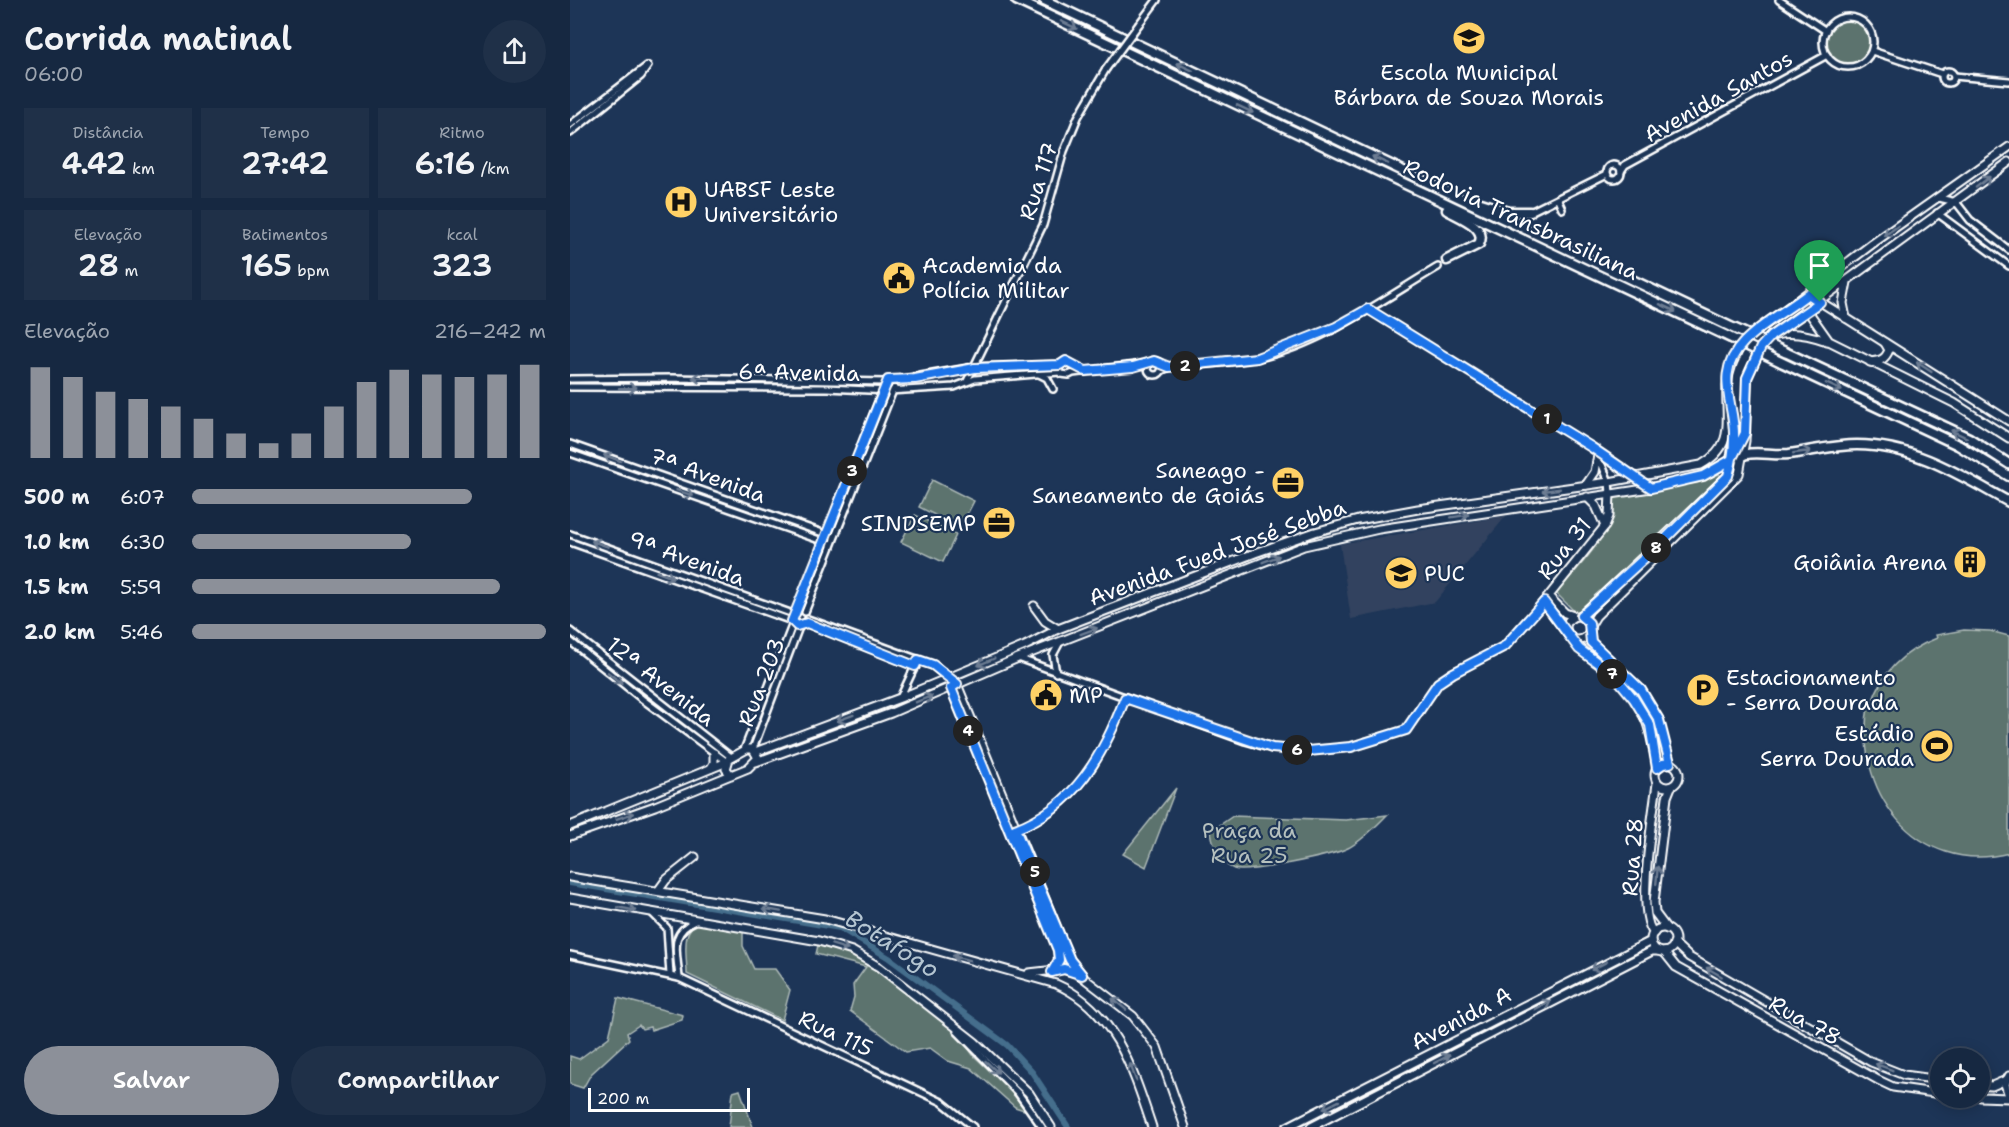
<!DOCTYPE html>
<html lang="pt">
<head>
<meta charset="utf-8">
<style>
	body { margin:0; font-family:"Shantell Sans",sans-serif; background:#1f3048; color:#f1f3f6; height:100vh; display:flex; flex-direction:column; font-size:22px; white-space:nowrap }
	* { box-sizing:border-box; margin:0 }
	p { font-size:20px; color:#9ea6b1 }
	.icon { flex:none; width:33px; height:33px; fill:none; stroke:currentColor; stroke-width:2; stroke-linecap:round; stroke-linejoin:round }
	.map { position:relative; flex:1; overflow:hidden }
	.panel { display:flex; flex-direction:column; background:#162841; width:570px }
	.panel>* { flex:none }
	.fabs { position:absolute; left:1360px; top:1048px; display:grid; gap:12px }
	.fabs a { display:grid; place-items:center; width:60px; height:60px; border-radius:50%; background:#162841; box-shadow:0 3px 15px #0003,0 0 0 2px #35445a; font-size:30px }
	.scale { position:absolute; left:18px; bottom:15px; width:162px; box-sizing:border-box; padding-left:6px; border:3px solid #fff; border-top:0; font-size:16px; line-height:21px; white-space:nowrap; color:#fff; -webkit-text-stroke:4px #1d3557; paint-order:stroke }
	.pin { position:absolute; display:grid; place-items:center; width:51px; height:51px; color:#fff; margin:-62px -26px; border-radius:50% 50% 50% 0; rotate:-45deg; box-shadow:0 0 6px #0007 }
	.pin .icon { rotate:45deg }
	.km { position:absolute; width:30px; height:30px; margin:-15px; border-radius:50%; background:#222; color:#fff; font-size:16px; line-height:30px; text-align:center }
	.round { display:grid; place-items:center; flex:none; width:63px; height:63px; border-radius:32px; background:#1f3048 }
	.head { display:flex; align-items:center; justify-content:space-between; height:102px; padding:0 24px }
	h1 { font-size:33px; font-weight:600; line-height:45px }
	.metrics { display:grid; grid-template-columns:repeat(3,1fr); gap:9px; height:102px; padding:6px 24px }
	.metrics div { display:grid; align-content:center; border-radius:0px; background:#1f3048; text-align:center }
	.metrics b { font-size:30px; font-weight:600 }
	.metrics small { font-size:16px; font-weight:400 }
	.metrics p { font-size:16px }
	.chart { height:168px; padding:12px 24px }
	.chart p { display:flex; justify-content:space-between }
	.chart svg { width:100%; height:108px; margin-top:6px; stroke:#8c9099; stroke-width:6 }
	.action { display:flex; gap:12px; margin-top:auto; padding:12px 24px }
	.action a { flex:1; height:69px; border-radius:36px; background:#8c9099; color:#fff; font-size:24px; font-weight:600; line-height:69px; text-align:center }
	.action a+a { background:#1f3048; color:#f1f3f6 }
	ul { padding:0 24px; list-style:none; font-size:20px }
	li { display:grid; grid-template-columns:96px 72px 1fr; align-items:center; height:45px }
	li i { height:15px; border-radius:8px; background:#8c9099 }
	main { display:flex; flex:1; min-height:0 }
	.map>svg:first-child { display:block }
</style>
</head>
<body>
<main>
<section class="panel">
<div class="head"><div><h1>Corrida matinal</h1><p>06:00</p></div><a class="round"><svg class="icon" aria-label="share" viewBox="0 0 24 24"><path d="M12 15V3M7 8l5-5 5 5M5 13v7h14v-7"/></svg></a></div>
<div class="metrics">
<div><p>Distância</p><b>4.42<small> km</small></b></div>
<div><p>Tempo</p><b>27:42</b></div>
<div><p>Ritmo</p><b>6:16<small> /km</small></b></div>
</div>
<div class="metrics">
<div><p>Elevação</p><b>28<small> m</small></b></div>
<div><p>Batimentos</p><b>165<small> bpm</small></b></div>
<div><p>kcal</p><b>323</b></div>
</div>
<div class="chart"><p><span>Elevação</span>216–242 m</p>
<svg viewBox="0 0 160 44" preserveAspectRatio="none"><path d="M5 44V7M15 44V11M25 44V17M35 44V20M45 44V23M55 44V28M65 44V34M75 44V38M85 44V34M95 44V23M105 44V13M115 44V8M125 44V10M135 44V11M145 44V10M155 44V6"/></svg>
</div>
<ul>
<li><b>500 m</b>6:07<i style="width:79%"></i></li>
<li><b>1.0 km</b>6:30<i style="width:62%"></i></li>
<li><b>1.5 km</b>5:59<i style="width:87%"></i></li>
<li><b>2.0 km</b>5:46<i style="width:100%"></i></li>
</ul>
<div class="action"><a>Salvar</a><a>Compartilhar</a></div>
</section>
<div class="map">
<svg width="1439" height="1127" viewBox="0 0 1439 1127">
	<rect width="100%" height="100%" fill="#1d3557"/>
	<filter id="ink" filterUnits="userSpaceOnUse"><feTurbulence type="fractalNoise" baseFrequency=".0167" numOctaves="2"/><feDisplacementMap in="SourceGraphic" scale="12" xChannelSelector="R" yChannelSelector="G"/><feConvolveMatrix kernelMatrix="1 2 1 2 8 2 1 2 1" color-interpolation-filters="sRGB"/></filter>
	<g filter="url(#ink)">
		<path fill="#33435f" d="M936 516 865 602 781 619 770 544Z"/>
		<g fill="#5b736e" stroke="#adb9b6" stroke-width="1.5">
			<circle cx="1278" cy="42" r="22"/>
			<path d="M1149 474 1151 476 1007 614 986 593C1013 561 1040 540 1043 496L1127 483Z"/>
			<path d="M362 480 404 501 390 528 349 507Z"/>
			<path d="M345 515 386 535 373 562 331 542Z"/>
			<path d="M1394 630 1420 631 1439 636V853C1346 877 1280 789 1299 702L1302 703C1312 671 1336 650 1367 638L1366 635Z"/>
			<path d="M606 788 576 867 553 854Z"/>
			<path d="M817 815C806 826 792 841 778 848 764 855 677 874 664 869 648 863 643 845 641 831L663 816 776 820Z"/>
			<path d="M129 921 173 932V946L184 969H205L220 990 212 1020 117 974C117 954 110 931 129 921Z"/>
			<path d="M249 941 282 951 382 1025 403 1055 436 1086 457 1111 445 1107 401 1068 378 1061 360 1048 336 1052 280 1011 284 997 283 985 296 967 246 954Z"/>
			<path d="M48 998 113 1015 112 1020 81 1030 80 1027 72 1029 69 1025 57 1033 59 1039 21 1074 13 1088 0 1084V1056L9 1059 39 1037Z"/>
			<path d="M170 1090 183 1127H159L163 1092Z"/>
		</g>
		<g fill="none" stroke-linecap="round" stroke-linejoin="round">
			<path stroke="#446e8c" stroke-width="6" d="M0 883 270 928 319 958 437 1045 462 1072 498 1127"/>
			<defs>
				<g id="minor">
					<path d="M1209 0 1256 31"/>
					<circle cx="1278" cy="42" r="25"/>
					<path d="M569 24 587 0"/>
					<path d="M1302 51 1372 74"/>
					<circle cx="1378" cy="77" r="6"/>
					<path d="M1384 76 1439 81"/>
					<path d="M0 125 77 66"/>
					<path d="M0 133 71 76 78 66"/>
					<circle cx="1044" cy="172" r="7"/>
					<path d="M1051 171 1055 165 1257 55"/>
					<path d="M1369 198 1386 202 1400 220 1439 250"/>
					<path d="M988 200 992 209"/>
					<path d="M960 212 1037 174"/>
					<path d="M1367 213 1439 266"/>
					<path d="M798 309 1021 447 1081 488"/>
					<circle cx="585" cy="368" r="7"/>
					<path d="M490 365 496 361 513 371"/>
					<path d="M489 369 491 374 499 375 503 373 581 363"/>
					<path d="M591 371 599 367C628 365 658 363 687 358 748 347 815 298 868 267"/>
					<path d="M469 374 477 378 483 389"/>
					<path d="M0 379 102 378 315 382 405 367 490 365"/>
					<path d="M397 381 473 225 494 151 508 117 536 69"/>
					<path d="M0 387 257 388 319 391 384 387 405 379 490 372"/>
					<path d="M0 444 264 537"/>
					<path d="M0 453 261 544"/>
					<path d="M1028 455 1039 482 1040 493"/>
					<path d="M0 534 223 614"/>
					<path d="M0 542 222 621"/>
					<path d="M228 611 314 387"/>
					<path d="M235 612 324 388"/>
					<path d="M238 619 363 665 378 678"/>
					<path d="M237 623 346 666"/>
					<path d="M0 631 161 757"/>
					<path d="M0 641 72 699 157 762"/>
					<path d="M448 658 675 741 702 748 738 751 781 747 836 730 868 683 883 673 935 646 974 602"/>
					<path d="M486 673 483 655 490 642"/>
					<path d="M330 698 346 664"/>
					<path d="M183 749 229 627"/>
					<path d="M174 750 223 623"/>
					<path d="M445 829C505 808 534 754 555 698"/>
					<path d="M83 914 97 928 100 975"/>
					<path d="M0 955 109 978 372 1102 403 1127"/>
					<path d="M109 978C107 950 98 933 127 920"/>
					<path d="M387 1031 448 1093 472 1127"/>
				</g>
				<g id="major">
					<path d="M1238 294 1439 421"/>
					<path d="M1230 300 1259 341 1384 403 1439 438"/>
					<path d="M1276 318 1273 303 1277 282"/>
					<path d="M1206 335C1223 331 1240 335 1257 341"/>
					<path d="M1300 362C1310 361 1315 360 1319 350L1315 343"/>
					<path d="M1016 485 1025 472 1028 455"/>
					<path d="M1017 497 1026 506 1035 526"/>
					<path d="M979 597 995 613 1004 616"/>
					<path d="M464 606 475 621 488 629"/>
					<circle cx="1008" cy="628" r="12"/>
					<path d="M1011 616 1158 476 1164 439 1161 414"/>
					<path d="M1020 626 1026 616 1169 474 1175 441 1177 378 1191 347 1201 336 1439 162"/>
					<path d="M996 632 974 602 1035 526 1039 516 1040 493"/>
					<path d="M1019 633 1021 642 1071 690 1089 720 1100 763"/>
					<path d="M1004 640C1014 656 1032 663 1046 676 1075 703 1081 731 1087 768"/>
					<path d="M378 678 387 684 500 960 512 975"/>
					<path d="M381 688 488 950 489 960 482 972"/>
					<path d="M185 752 330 698 455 646 488 629 685 553 745 532 788 520 848 509 1039 482 1131 465C1167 445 1155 419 1157 387 1158 369 1165 354 1175 340L1302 244 1439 147"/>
					<path d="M186 762 321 713 448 658 734 546 809 529 1081 488 1133 476 1161 460 1175 433"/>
					<circle cx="1097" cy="775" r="12"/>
					<path d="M141 768 144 763V753"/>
					<path d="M0 826 157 762"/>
					<path d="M0 836 85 806 178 768 188 758 183 749H177L159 759 156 769 161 775"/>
					<path d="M0 877 255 919 486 984C545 1010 563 1070 582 1127"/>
					<path d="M88 891 96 880 125 857"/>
					<path d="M0 898 249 941 282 951 309 967 405 1042 459 1093 481 1127"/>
					<circle cx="1093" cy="940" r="12"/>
					<path d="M1097 929 1085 913 1084 902 1097 797 1101 787"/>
					<path d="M1084 933C1065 916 1084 810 1087 783"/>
					<path d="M1104 943 1119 957 1301 1062 1334 1075 1371 1080"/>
					<path d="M1094 952 1106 967 1308 1080 1323 1087 1371 1094"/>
					<path d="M459 973 494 969 506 972 563 1016 587 1047 615 1127"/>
					<path d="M1439 1076 1435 1084 1439 1096"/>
					<path d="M1410 1085 1422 1086 1436 1080"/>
					<path d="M1410 1097 1439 1098"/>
					<path d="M717 1127 1081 941"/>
					<path d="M741 1127 1082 951H1089"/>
				</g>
				<g id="highway">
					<path d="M446 0 1159 337"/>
					<path d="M474 0 1163 328"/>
					<path d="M911 203 939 212H960"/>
					<path d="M877 260 909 244C918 227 889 217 877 210"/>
					<path d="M1215 352 1399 438 1439 464"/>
					<path d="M1211 362 1388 445 1439 476"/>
					<path d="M1161 460C1182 448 1197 456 1219 454 1241 451 1264 445 1287 445 1344 445 1390 475 1439 502"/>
				</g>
			</defs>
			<use href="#minor" stroke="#fff" stroke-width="10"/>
			<use href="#major" stroke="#fff" stroke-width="11"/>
			<use href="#highway" stroke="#fff" stroke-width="13"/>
			<use href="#minor" stroke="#1d3557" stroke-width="5"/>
			<use href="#major" stroke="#1d3557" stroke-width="7"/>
			<use href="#highway" stroke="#1d3557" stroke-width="8"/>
			<defs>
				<path id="minor-bridge" d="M536 69 569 24"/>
				<g id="highway-bridge">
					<path d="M1163 328 1215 352"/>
					<path d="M1159 337 1211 362"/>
				</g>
			</defs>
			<use href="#minor-bridge" stroke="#fff" stroke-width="10" stroke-linecap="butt"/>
			<use href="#highway-bridge" stroke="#fff" stroke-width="13" stroke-linecap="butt"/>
			<use href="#minor-bridge" stroke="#1d3557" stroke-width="5"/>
			<use href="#highway-bridge" stroke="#1d3557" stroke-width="8"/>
		</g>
		<defs><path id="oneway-shaft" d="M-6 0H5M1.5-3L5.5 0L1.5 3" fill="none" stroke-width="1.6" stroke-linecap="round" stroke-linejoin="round" transform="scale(1.5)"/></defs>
		<g stroke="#6c7c92">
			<use href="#oneway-shaft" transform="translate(499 25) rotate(25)"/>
			<use href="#oneway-shaft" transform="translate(615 67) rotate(-155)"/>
			<use href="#oneway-shaft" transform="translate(675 109) rotate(25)"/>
			<use href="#oneway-shaft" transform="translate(810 160) rotate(-155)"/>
			<use href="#oneway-shaft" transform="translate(1413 182) rotate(-38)"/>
			<use href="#oneway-shaft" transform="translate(1321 231) rotate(145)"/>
			<use href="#oneway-shaft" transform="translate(1098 308) rotate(25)"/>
			<use href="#oneway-shaft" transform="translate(1354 367) rotate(-147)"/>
			<use href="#oneway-shaft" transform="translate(131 378) rotate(-179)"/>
			<use href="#oneway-shaft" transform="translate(1264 387) rotate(25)"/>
			<use href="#oneway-shaft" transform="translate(58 388) rotate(-1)"/>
			<use href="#oneway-shaft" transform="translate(1389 434) rotate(-155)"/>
			<use href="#oneway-shaft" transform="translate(1232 452) rotate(-8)"/>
			<use href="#oneway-shaft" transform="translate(42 458) rotate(-160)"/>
			<use href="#oneway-shaft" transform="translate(981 490) rotate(172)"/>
			<use href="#oneway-shaft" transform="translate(115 493) rotate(19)"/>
			<use href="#oneway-shaft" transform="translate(890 516) rotate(-9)"/>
			<use href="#oneway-shaft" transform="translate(30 544) rotate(-161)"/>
			<use href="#oneway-shaft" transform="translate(701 559) rotate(-21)"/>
			<use href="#oneway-shaft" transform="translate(95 575) rotate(20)"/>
			<use href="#oneway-shaft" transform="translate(519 631) rotate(-20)"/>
			<use href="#oneway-shaft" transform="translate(416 662) rotate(157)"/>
			<use href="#oneway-shaft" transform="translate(45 678) rotate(39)"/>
			<use href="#oneway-shaft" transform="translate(354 699) rotate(-22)"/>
			<use href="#oneway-shaft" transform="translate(275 718) rotate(160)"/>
			<use href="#oneway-shaft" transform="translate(55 816) rotate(-19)"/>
			<use href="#oneway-shaft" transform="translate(1087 875) rotate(-85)"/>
			<use href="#oneway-shaft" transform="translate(57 909) rotate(11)"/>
			<use href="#oneway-shaft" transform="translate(202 910) rotate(-170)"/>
			<use href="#oneway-shaft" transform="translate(270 947) rotate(17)"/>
			<use href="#oneway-shaft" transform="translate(391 958) rotate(-165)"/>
			<use href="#oneway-shaft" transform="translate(1029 966) rotate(152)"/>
			<use href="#oneway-shaft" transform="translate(1144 972) rotate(-150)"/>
			<use href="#oneway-shaft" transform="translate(549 1004) rotate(-141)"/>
			<use href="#oneway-shaft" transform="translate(973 1005) rotate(-28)"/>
			<use href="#oneway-shaft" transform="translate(872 1059) rotate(-27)"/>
			<use href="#oneway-shaft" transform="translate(422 1067) rotate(42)"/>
			<use href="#oneway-shaft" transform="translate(1314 1067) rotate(-159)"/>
			<use href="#oneway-shaft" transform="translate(563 1072) rotate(-110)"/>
			<use href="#oneway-shaft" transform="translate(761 1105) rotate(153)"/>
		</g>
	</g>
	<g fill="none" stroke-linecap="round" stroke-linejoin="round" filter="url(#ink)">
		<defs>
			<path id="route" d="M1250 302 1201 336 1191 347 1177 378 1175 433 1161 460 1133 476 1081 488 1021 447 798 309 766 327 687 358 599 367 584 361 563 367 515 371 496 361 490 365 405 368 345 379 318 380 222 621 227 626 237 623 345 666 348 660 363 665 387 684 381 688 488 950 489 960 482 972 494 969 512 975 500 960 445 829C505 807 534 754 555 698L702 748 738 751 781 747 836 730 868 683 883 673 935 646 974 602 1009 649 1045 676 1064 699 1080 725 1087 768 1093 764 1100 763 1089 720 1071 690 1021 642 1019 623 1011 616 1090 544 1158 476C1161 465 1164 452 1164 439 1166 404 1142 375 1174 342 1192 323 1218 310 1238 294L1250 302"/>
		</defs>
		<use href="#route" stroke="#fff" stroke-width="12"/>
		<use href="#route" stroke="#1a73e8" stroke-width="8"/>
	</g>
	<defs>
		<symbol id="school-disc" viewBox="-11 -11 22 22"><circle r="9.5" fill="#ffd166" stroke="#1d3557"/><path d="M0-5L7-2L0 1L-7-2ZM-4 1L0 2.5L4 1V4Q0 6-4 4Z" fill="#111"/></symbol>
		<symbol id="hospital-disc" viewBox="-11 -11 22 22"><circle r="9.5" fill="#ffd166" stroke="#1d3557"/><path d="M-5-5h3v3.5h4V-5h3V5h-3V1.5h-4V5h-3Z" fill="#111"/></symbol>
		<symbol id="civic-disc" viewBox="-11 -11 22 22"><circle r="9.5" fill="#ffd166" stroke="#1d3557"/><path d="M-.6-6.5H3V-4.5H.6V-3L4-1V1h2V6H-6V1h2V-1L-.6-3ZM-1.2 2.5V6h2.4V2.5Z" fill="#111"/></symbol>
		<symbol id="office-disc" viewBox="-11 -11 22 22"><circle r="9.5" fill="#ffd166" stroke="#1d3557"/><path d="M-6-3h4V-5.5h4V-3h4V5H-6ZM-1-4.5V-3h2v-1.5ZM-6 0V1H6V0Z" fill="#111"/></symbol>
		<symbol id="building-disc" viewBox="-11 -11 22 22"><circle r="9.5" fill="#ffd166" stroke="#1d3557"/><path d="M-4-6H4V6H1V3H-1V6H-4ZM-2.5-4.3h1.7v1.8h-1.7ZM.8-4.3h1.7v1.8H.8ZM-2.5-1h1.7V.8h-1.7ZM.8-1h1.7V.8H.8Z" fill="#111"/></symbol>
		<symbol id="university-disc" viewBox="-11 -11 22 22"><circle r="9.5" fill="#ffd166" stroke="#1d3557"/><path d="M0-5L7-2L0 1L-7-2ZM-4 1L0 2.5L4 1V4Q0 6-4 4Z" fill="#111"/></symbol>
		<symbol id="parking-disc" viewBox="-11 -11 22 22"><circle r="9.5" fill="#ffd166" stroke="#1d3557"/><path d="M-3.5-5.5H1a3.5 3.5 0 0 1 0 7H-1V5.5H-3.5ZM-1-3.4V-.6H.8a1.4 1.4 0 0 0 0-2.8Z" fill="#111"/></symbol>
		<symbol id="stadium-disc" viewBox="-11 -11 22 22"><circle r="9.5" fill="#ffd166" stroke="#1d3557"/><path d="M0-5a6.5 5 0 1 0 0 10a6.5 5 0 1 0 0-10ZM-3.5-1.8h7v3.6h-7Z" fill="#111"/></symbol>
	</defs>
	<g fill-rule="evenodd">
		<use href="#school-disc" x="880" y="19" width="38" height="38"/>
		<use href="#hospital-disc" x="92" y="183" width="38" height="38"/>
		<use href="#civic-disc" x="310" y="259" width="38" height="38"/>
		<use href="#office-disc" x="699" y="464" width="38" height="38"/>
		<use href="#office-disc" x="410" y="504" width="38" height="38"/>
		<use href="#building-disc" x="1381" y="543" width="38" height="38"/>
		<use href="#university-disc" x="812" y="554" width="38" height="38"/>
		<use href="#parking-disc" x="1114" y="671" width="38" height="38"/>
		<use href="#civic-disc" x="457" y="676" width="38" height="38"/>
		<use href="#stadium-disc" x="1348" y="727" width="38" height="38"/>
	</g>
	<g text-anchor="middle" stroke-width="4.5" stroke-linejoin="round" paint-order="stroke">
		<g font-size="22" fill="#fff" stroke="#1d3557" text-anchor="start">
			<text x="899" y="80" text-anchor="middle">Escola Municipal<tspan x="899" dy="25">Bárbara de Souza Morais</tspan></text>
			<text x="134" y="197">UABSF Leste<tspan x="134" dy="25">Universitário</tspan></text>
			<text x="352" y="273">Academia da<tspan x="352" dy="25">Polícia Militar</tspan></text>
			<text x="695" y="478" text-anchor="end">Saneago -<tspan x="695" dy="25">Saneamento de Goiás</tspan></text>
			<text x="406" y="531" text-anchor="end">SINDSEMP</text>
			<text x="1377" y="570" text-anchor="end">Goiânia Arena</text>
			<text x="854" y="581">PUC</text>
			<text x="1156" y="685">Estacionamento<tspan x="1156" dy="25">- Serra Dourada</tspan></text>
			<text x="499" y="703">MP</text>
			<text x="1344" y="741" text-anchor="end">Estádio<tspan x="1344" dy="25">Serra Dourada</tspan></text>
		</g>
		<g font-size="22" fill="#fff" stroke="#1d3557">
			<text transform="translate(1148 96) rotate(-29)" y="8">Avenida Santos</text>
			<text transform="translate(468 181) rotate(-72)" y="8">Rua 117</text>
			<text transform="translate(951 219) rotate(25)" y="8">Rodovia Transbrasiliana</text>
			<text transform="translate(229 372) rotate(1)" y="8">6ª Avenida</text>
			<text transform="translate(138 475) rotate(20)" y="8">7ª Avenida</text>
			<text transform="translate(994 548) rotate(-52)" y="8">Rua 31</text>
			<text transform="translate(647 552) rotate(-20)" y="8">Avenida Fued José Sebba</text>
			<text transform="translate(117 558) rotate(20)" y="8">9ª Avenida</text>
			<text transform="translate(91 681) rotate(38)" y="8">12ª Avenida</text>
			<text transform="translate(191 682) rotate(-69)" y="8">Rua 203</text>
			<text transform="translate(1062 857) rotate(-86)" y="8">Rua 28</text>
			<text transform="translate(891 1018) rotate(-28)" y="8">Avenida A</text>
			<text transform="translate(1235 1020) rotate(29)" y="8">Rua 78</text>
			<text transform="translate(266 1033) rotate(25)" y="8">Rua 115</text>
		</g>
		<g font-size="22" fill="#b5c0be" stroke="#1d3557">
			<text x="679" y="838">Praça da<tspan x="679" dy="25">Rua 25</tspan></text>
		</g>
		<g font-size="24" font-style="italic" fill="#b4c5d1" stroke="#1d3557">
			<text transform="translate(322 944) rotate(32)" y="8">Botafogo</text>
		</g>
	</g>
</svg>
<div class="fabs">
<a><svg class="icon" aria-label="locate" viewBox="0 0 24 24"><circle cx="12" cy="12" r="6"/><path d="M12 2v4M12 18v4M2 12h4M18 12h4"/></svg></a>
</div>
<div class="scale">200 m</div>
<div class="pin" style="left:1250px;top:302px;background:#1e9e55"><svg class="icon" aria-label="arrive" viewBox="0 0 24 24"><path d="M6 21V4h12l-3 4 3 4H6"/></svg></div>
<b class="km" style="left:977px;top:419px">1</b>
<b class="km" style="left:615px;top:366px">2</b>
<b class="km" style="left:282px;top:471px">3</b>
<b class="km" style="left:398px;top:731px">4</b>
<b class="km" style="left:465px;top:872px">5</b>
<b class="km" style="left:727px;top:750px">6</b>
<b class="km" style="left:1042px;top:674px">7</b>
<b class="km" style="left:1086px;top:548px">8</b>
</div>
</main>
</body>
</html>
